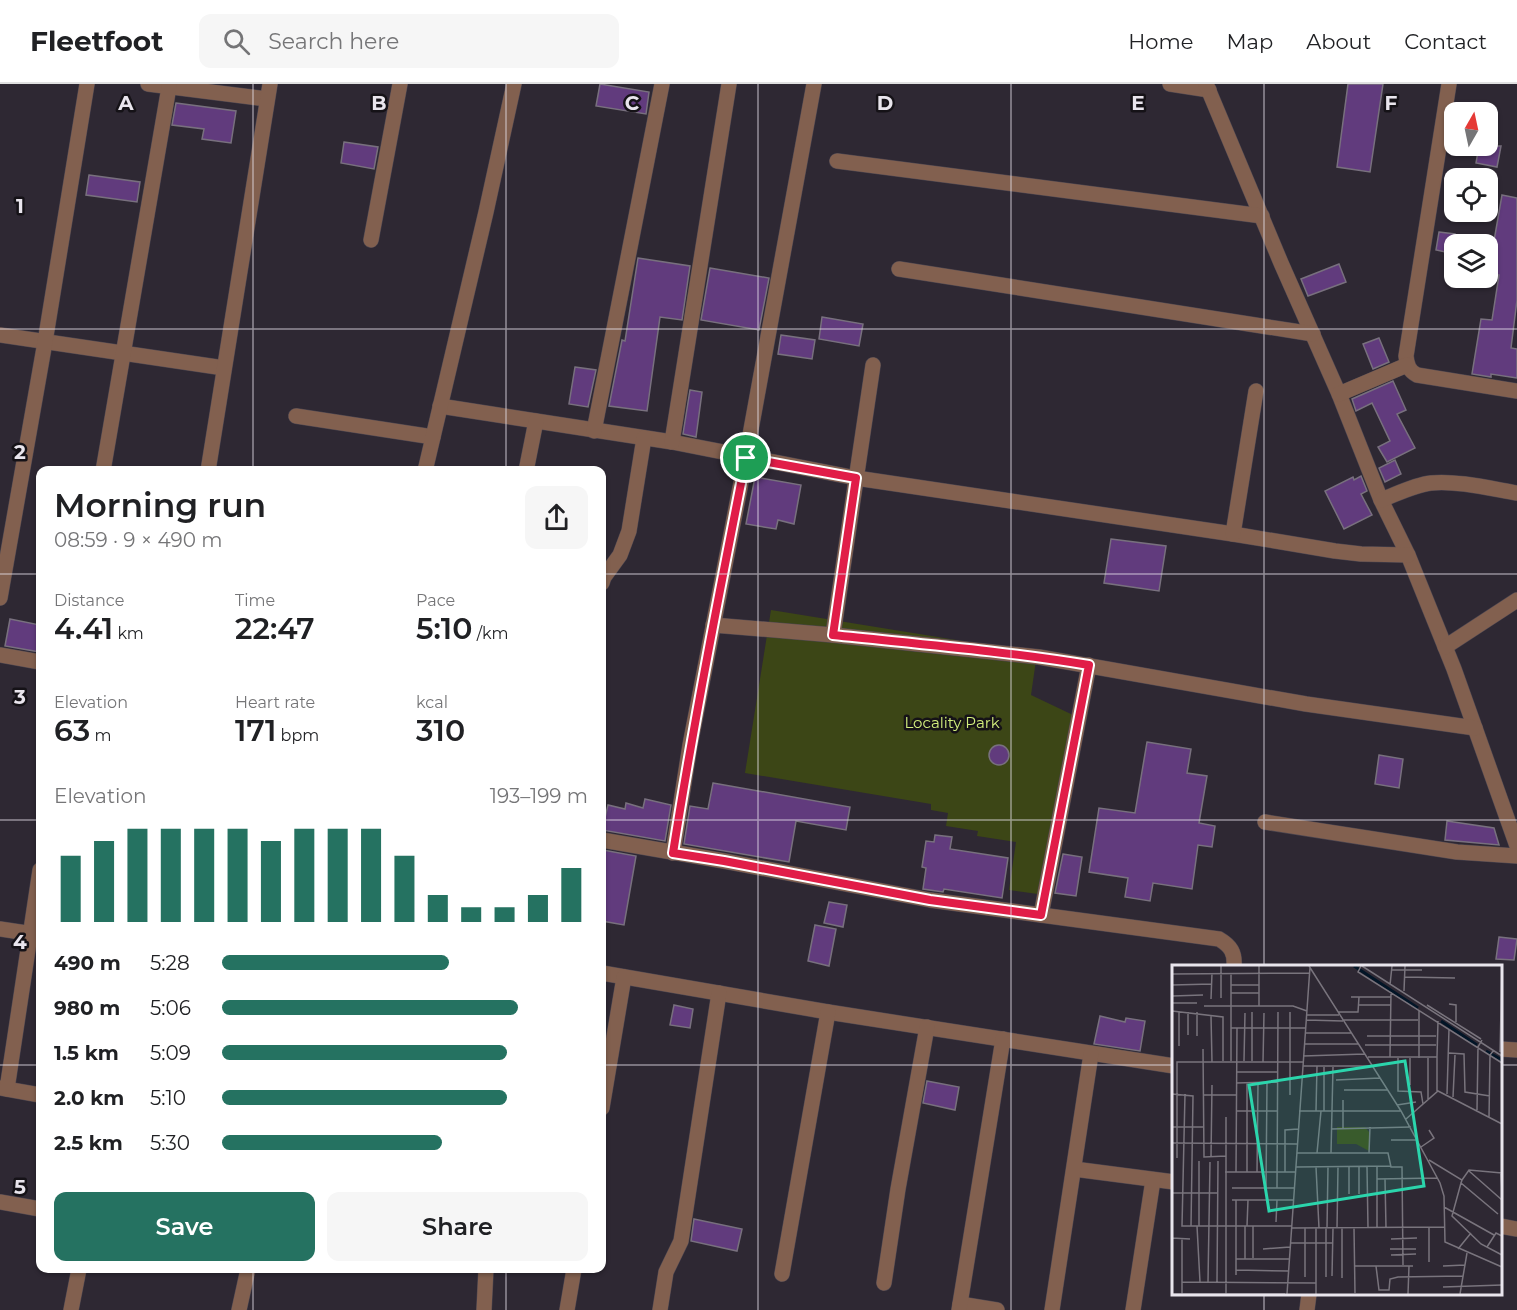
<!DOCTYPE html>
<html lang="en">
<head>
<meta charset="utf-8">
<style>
	body { margin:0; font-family:Montserrat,sans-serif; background:#f6f6f6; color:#202124; height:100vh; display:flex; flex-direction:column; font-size:22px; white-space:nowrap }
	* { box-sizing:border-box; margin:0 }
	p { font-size:20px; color:#757577 }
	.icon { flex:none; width:33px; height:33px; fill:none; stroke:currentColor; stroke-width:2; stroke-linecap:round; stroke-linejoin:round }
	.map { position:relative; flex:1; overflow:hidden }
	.panel { position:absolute; left:36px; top:382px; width:570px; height:807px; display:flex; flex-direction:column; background:#fff; border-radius:12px; box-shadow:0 2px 4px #0004 }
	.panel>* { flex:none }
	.needle { width:39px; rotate:9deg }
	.fabs { position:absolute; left:1444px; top:18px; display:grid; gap:12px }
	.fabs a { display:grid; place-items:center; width:54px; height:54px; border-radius:12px; background:#fff; box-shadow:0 2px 4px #0004; font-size:30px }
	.pin { position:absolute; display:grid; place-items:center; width:51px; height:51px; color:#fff; margin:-26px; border:3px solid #fff; border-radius:50%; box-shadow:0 2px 6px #0007 }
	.round { display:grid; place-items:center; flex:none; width:63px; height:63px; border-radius:12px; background:#f6f6f6 }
	.head { display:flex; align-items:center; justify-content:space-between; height:102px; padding:0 18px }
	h1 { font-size:33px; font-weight:600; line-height:45px }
	.metrics { display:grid; grid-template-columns:repeat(3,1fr); gap:9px; height:102px; padding:6px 18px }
	.metrics div { display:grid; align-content:center }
	.metrics b { font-size:30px; font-weight:600 }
	.metrics small { font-size:16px; font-weight:400 }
	.metrics p { font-size:16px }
	.chart { height:168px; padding:12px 18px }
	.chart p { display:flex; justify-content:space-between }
	.chart svg { width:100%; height:108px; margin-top:6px; stroke:#257261; stroke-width:6 }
	.button { display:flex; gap:12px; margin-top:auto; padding:12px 18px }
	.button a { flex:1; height:69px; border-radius:12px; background:#257261; color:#fff; font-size:24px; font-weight:600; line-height:69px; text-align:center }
	.button a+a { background:#f6f6f6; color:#202124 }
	ul { padding:0 18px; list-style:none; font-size:20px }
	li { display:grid; grid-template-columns:96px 72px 1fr; align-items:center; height:45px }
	li i { height:15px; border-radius:8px; background:#257261 }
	header { display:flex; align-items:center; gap:36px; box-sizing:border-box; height:84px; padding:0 30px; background:#fff; border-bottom:2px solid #e0e0e0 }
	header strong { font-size:28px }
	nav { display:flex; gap:33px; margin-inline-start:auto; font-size:21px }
	.search { width:420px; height:54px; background:#f6f6f6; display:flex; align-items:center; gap:15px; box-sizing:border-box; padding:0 21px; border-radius:12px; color:#757577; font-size:22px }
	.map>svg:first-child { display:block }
</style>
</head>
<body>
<header>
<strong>Fleetfoot</strong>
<div class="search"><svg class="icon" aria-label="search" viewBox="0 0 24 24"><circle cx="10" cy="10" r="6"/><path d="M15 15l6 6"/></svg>Search here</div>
<nav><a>Home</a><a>Map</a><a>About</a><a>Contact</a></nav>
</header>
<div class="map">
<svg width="1517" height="1226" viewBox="0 0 1517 1226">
	<rect width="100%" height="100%" fill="#2e2833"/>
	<path fill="#3c4616" d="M771 526 1037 569 1031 611 1073 631 1045 811 1009 806 1016 758 977 752 978 747 946 742 948 729 931 726V720L745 689Z"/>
	<g fill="#613b7d" stroke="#78707e" stroke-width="1.5">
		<path d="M600 0 649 8 646 30 596 22Z"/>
		<path d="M1348 0H1383L1370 88 1337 83Z"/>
		<path d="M176 19 236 27 231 59 202 55 204 45 172 41Z"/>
		<path d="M344 58 378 63 374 85 341 79Z"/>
		<path d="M1479 62H1501L1497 83 1476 79Z"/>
		<path d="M89 91 140 98 137 118 86 111Z"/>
		<path d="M1502 111 1517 114V216L1511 264 1517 265V294L1491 290V293L1472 290 1481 235 1492 236 1499 191 1488 189V156L1494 157Z"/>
		<path d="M1439 148 1455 150V170L1436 166Z"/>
		<path d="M638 174 690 182 682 236 660 233 647 327 609 322 622 256 625 257Z"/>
		<path d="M1339 180 1346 198 1308 212 1301 195Z"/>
		<path d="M710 184 769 194 759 246 701 236Z"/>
		<path d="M822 233 863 240 859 262 819 255Z"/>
		<path d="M781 251 815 256 812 275 778 270Z"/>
		<path d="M1379 254 1389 278 1373 285 1363 260Z"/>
		<path d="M575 283 596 286 588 323 569 320Z"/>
		<path d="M1393 297 1406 326 1397 330 1415 364 1387 378 1378 363 1390 357 1372 319 1356 327 1352 315Z"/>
		<path d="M690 306 702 308 696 353 683 350Z"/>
		<path d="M1395 376 1401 390 1385 398 1379 384Z"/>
		<path d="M1361 392 1367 407 1361 410 1372 431 1344 445 1325 407 1353 393 1354 396Z"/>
		<path d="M755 393 801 401 794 440 778 436 776 445 746 440Z"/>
		<path d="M1111 455 1166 462 1159 507 1104 499Z"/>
		<path d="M10 535 40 541V568L5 562Z"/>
		<path d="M1147 658 1191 665 1187 689 1207 692 1199 739 1215 742 1212 763 1198 761 1192 805 1153 799 1150 817 1125 813 1128 794 1089 788 1099 724 1135 729Z"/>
		<circle cx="999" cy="671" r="10"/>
		<path d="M1379 671 1403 675 1399 704 1375 700Z"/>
		<path d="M713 699 850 723 846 746 796 737 789 778 684 760 690 722 708 725Z"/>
		<path d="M645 715 671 721 665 757 602 746 608 721 625 725 626 719 643 724Z"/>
		<path d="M1447 737 1494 744 1499 761 1445 756Z"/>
		<path d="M935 751 952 753 950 765 1008 774 1002 814 944 805 943 808 923 805 926 784 922 783 926 757 934 758Z"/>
		<path d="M603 766 636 772 624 841 602 837V778Z"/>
		<path d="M1063 770 1082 773 1076 812 1055 809Z"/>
		<path d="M829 818 847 821 843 843 824 839Z"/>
		<path d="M815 841 836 845 829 882 808 877Z"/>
		<path d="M1499 853 1517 855 1514 876 1496 875Z"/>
		<path d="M674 921 693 925 690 944 670 941Z"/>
		<path d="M1100 932 1125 938 1126 934 1145 937 1140 967 1094 960Z"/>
		<path d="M927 997 959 1003 955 1026 923 1019Z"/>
		<path d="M694 1135 742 1145 737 1167 691 1157Z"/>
	</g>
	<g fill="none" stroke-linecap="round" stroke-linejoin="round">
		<defs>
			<path id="pedestrian" d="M1500 965 1517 966"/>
			<g id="minor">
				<path d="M148 0 267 15"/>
				<path d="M1170 0 1209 6"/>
				<path d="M1206 0 1281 179 1339 310 1381 416 1408 471 1454 585 1517 762"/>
				<path d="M1449 0 1406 272C1407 281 1409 287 1417 291L1517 307"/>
				<path d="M837 77 1262 132"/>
				<path d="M371 156 400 0"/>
				<path d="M899 185 1313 250"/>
				<path d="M0 251 224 284"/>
				<path d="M1339 310 1407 281"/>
				<path d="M440 322 672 358 856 394 1233 450 1335 467 1361 470 1408 471"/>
				<path d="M296 332 433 353"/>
				<path d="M594 347 662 0"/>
				<path d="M672 358 729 0"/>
				<path d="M103 387 169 3"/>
				<path d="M208 387 270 0"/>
				<path d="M425 387 486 128 514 0"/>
				<path d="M526 387 536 337"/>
				<path d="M1381 416C1397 410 1414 401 1431 399 1455 396 1493 405 1517 409"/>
				<path d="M1233 450 1256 307"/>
				<path d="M602 499 604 493 620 471 629 447 644 354"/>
				<path d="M0 514 45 258 87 0"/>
				<path d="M713 541 833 551 1039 573 1306 620 1475 644"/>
				<path d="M833 551 873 281"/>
				<path d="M1445 563 1517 516"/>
				<path d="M0 571 40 578"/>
				<path d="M1265 738 1457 768 1517 772"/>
				<path d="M602 756 724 777 930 816 1219 855C1231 862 1235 869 1234 882"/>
				<path d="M673 769 690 661 746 373 814 0"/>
				<path d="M1041 831 1089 581"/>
				<path d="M0 845 40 851"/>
				<path d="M602 889 828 928 1174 982"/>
				<path d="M0 1004 40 1011"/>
				<path d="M7 1005 40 786"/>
				<path d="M602 1024 624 893"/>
				<path d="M1074 1085 1174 1098"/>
				<path d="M0 1118 40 1125"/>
				<path d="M1500 1142 1517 1145"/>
				<path d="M782 1190 828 928"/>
				<path d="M884 1199 898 1105 927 943"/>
				<path d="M960 1220 997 1226"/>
				<path d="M71 1226 79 1185"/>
				<path d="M239 1226 248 1185"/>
				<path d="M484 1226 486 1185"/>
				<path d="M567 1226 574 1185"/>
				<path d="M660 1226 666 1188 681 1157 719 909"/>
				<path d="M959 1226 1003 955"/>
				<path d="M1052 1226 1091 970"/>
				<path d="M1133 1226 1153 1096"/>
				<path d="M1307 1226 1309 1210"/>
			</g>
		</defs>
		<use href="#pedestrian" stroke="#4c4651" stroke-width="16"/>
		<use href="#minor" stroke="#4c4651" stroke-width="16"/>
		<use href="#pedestrian" stroke="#82604f" stroke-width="15"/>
		<use href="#minor" stroke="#82604f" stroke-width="15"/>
	</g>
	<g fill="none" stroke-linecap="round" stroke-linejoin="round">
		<defs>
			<path id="route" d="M746 374 856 394 833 551C918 560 1004 567 1089 581L1041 831 930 816 724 777 673 769C694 637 720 505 746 374Z"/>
		</defs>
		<use href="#route" stroke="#fff" stroke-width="12"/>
		<use href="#route" stroke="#e11d48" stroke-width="8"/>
	</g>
	<path fill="none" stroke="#e9e5ed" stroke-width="1.5" stroke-opacity="0.55" d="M253 0V387M506 0V387M758 0V1226M1011 0V1226M1264 0V882M0 245H1517M0 490H40M602 490H1517M0 736H40M602 736H1517M0 981H40M602 981H1174M1500 981H1517M253 1185V1226M506 1185V1226M1264 1210V1226"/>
	<g text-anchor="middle" stroke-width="5" stroke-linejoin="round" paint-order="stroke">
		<g font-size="15" fill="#d3ef7d" stroke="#151217">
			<text x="952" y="644">Locality Park</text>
		</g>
	</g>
	<g transform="translate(1172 881)">
		<rect width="330" height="330" fill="#2e2833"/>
		<path d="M165 162H193L197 167V186L184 179H165Z" fill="#3c4616"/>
		<path fill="none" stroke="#021527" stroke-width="3" d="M182 1 246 43M269 56 305 80M314 86 330 95"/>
		<path fill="none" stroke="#79747d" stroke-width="1.5" d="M87 1V41M137 1 229 146 268 218 272 231 273 277 330 302M189 1 186 7 330 98M190 1 330 91M220 5H250M0 9 137 8M233 12 283 13M0 20 40 19M59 20H87M218 20 220 1M232 26 233 1M59 28H87M0 31 31 30M179 32H219M49 33V1M39 34 40 8M0 38H25M277 39 284 40V57M187 40H219M255 40 309 74M32 41H121L135 46M247 45V93M0 46 51 52V96M7 46V81M25 47V71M80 47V96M166 47H186L187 32M135 50H167M39 51 40 97M134 55 171 56M171 55H246M59 63H134M133 68H179M16 70V47M195 71H264M132 79H186M193 80H264M31 84 32 192 54 191M328 87 330 1M277 88 292 89 293 127 318 131M131 91 193 89M196 92H265L266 56M218 92 219 27M226 93V126L249 127 251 139M59 96V8M72 96 73 48M91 97 92 48M131 101H200M152 102V146M64 107H105M164 115 208 113M64 118 105 117M238 120V93M172 125H216M265 126V92M0 129 21 131 19 261M13 129 10 261H120M275 129 277 64M31 130H64M118 130V47M281 132 283 90M256 134V93M171 135V163M225 140 244 137M305 145 306 82 310 75M64 146H105M127 146H229M144 146 145 101M54 152V329M317 153 318 90 322 85M234 154 266 126 330 159M0 162H32M159 164 239 162M219 175H245M0 178 125 179M249 182 262 173 257 165M125 188H216L219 202H230L231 300M145 188 149 146M159 188 161 102M197 188 198 162M39 192 40 120M5 193V97H131M257 195 290 215 289 218 326 249M27 196V261M124 202 219 201M144 202 147 263M195 202 196 263M205 202V263M297 206 330 235M53 207H123M64 207 65 63M75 207V118M85 207 86 118M113 207V165L126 164M329 209 330 227M205 214 265 213M213 214 214 263M290 215 297 205 330 208M289 218 280 251 309 279 330 290M60 223H123M94 223 95 118M105 223 106 47M0 228H46M177 229V202M187 229V202M60 235H122M272 242 322 270M104 257 105 235M25 261 28 317M73 261V294M75 261 76 235M120 263 272 262M144 263V329M154 263V312M155 263 156 202M165 263 166 202M182 263 183 328M257 263V297M0 270V325M0 273 18 274M219 274 245 273M119 278H161M315 282 324 268 330 271M91 284 118 282M218 284H244M286 284 299 268M219 290 244 289M81 293V261M64 294H118M182 301H241M204 301 207 325H217L218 314 226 312 291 311M271 301 293 300M64 305 117 306M64 310V235M160 311 161 263M133 312V263M170 313V263M10 317 144 318M36 317 38 197M45 317 46 196M271 322 330 320M0 329H113M10 329V273M115 329 138 2M236 329 237 301M288 329 295 288"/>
		<path fill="#2bd5ac" fill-opacity="0.15" stroke="#2bd5ac" stroke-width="3" d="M233 96 252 221 97 246 77 120Z"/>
		<rect width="330" height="330" fill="none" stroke="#e9e5ed" stroke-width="3"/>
	</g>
	<g font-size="20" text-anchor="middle" font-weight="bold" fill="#e9e5ed" stroke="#151217" stroke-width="5" stroke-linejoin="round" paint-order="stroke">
		<text x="126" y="26">A</text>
		<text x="379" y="26">B</text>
		<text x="632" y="26">C</text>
		<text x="885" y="26">D</text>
		<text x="1138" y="26">E</text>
		<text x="1391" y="26">F</text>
		<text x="20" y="129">1</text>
		<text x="20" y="375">2</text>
		<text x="20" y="620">3</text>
		<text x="20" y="865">4</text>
		<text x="20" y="1110">5</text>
	</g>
</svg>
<div class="fabs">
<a><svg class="needle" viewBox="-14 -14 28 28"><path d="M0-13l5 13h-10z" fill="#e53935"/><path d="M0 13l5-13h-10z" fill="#757577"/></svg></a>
<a><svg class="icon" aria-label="locate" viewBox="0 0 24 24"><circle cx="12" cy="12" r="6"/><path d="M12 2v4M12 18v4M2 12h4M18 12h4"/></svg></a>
<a><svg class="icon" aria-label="layers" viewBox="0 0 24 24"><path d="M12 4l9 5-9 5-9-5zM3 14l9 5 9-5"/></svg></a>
</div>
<div class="pin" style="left:746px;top:374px;background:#1e9e55"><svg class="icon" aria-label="arrive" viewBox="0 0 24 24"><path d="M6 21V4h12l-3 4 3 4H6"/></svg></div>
<section class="panel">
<div class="head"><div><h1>Morning run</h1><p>08:59 · 9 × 490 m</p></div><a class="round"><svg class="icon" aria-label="share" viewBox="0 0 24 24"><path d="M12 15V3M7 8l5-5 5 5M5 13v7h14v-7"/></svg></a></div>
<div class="metrics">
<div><p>Distance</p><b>4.41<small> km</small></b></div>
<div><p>Time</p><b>22:47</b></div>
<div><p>Pace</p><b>5:10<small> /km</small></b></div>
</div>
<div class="metrics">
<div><p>Elevation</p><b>63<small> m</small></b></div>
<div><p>Heart rate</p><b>171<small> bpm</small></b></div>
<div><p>kcal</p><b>310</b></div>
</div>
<div class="chart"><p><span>Elevation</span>193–199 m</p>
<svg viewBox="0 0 160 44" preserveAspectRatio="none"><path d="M5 44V17M15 44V11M25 44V6M35 44V6M45 44V6M55 44V6M65 44V11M75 44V6M85 44V6M95 44V6M105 44V17M115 44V33M125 44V38M135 44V38M145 44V33M155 44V22"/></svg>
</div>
<ul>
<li><b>490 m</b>5:28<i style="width:62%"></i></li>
<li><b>980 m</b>5:06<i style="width:81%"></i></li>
<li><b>1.5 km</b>5:09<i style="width:78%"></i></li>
<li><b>2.0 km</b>5:10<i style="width:78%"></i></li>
<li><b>2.5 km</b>5:30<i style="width:60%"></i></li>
</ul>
<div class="button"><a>Save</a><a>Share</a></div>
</section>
</div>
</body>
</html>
